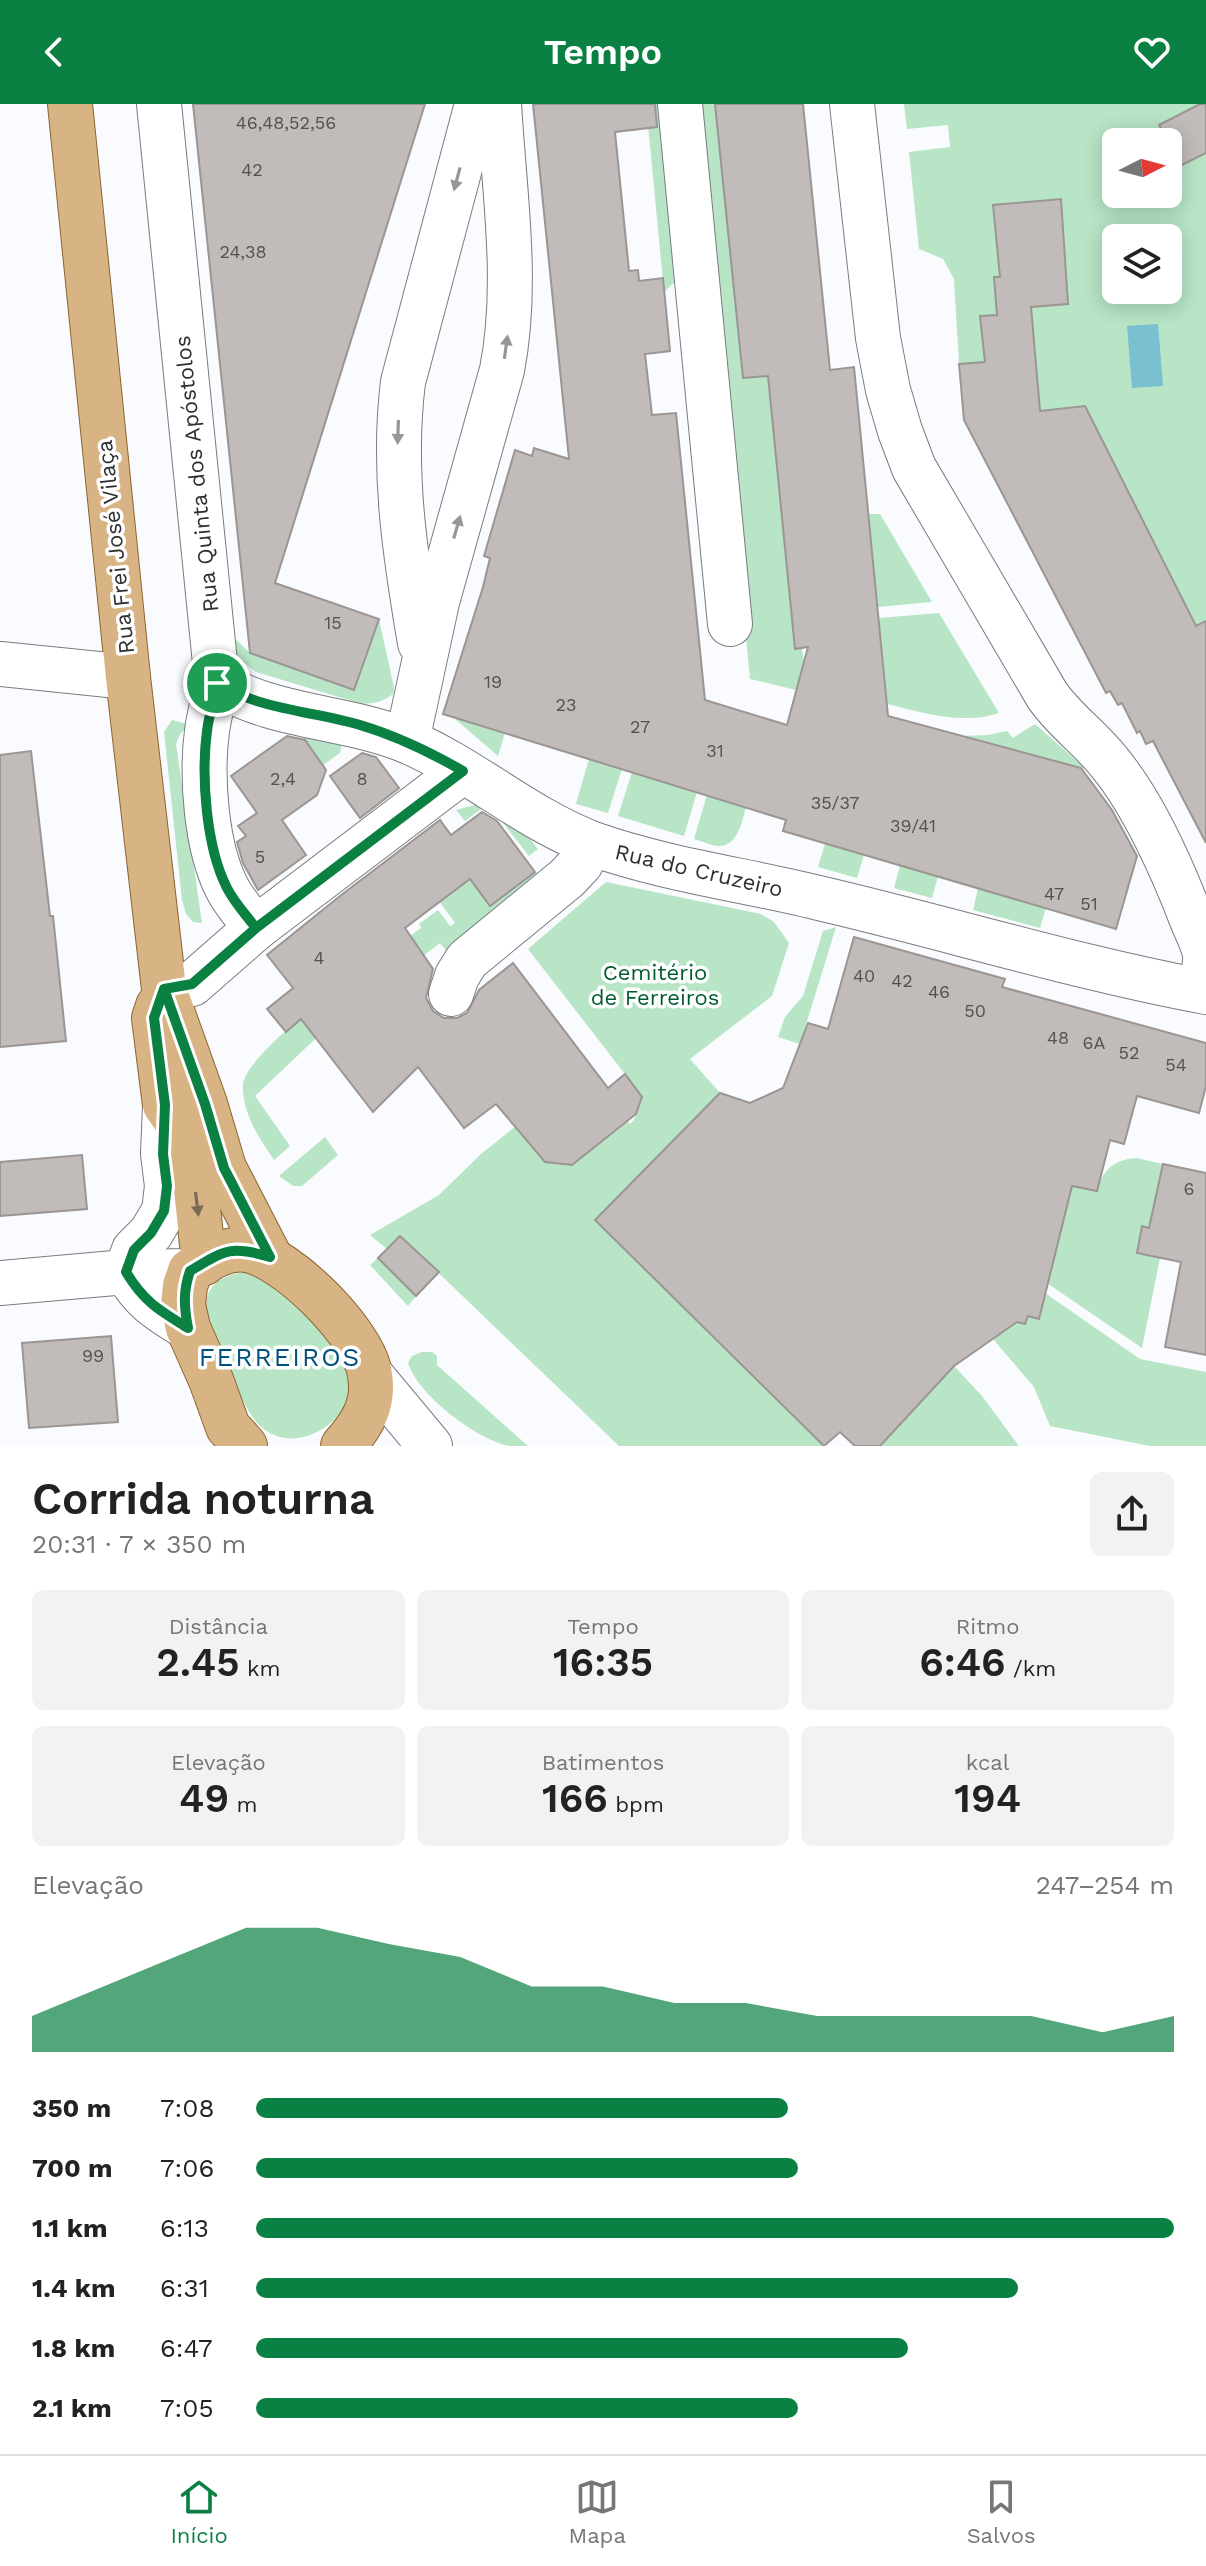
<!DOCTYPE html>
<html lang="pt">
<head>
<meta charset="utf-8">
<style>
	body { margin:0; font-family:"Work Sans",sans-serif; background:#f2f2f2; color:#222; height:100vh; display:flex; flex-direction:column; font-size:30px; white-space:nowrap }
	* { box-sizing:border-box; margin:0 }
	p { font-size:26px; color:#767676 }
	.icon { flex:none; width:44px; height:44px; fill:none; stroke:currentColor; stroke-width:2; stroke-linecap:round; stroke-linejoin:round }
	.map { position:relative; height:1342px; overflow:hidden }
	.sheet { display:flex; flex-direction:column; background:#fff; flex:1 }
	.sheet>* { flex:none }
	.needle { width:52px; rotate:84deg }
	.buttons { position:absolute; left:1102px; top:24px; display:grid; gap:16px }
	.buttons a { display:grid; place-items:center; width:80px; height:80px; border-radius:12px; background:#fff; box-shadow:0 4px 20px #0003; font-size:40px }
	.pin { position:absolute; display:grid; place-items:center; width:68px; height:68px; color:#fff; margin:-34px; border:4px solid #fff; border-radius:50%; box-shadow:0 2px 8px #0007 }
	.round { display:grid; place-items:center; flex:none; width:84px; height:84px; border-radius:12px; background:#f2f2f2 }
	.headline { display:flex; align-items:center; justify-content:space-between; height:136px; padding:0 32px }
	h1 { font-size:44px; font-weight:600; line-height:60px }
	.figures { display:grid; grid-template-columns:repeat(3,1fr); gap:12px; height:136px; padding:8px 32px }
	.figures div { display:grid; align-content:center; border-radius:12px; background:#f2f2f2; text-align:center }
	.figures b { font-size:40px; font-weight:600 }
	.figures small { font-size:22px; font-weight:400 }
	.figures p { font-size:22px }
	.chart { height:224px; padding:16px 32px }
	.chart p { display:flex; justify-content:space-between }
	.chart svg { width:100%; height:144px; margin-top:8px; fill:#0b8043; opacity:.7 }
	ul { padding:0 32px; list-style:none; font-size:26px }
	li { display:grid; grid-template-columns:128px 96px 1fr; align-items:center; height:60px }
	li i { height:20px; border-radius:10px; background:#0b8043 }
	header { display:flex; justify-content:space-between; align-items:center; height:104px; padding:0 32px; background:#0b8043; color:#fff; font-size:36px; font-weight:600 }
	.dock { display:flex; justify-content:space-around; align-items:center; height:112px; border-top:2px solid #e0e0e0; background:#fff; font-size:22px; color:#767676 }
	.dock a { display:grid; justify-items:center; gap:4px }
	.dock .selected { color:#0b8043 }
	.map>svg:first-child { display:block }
</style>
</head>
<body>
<header><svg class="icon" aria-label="back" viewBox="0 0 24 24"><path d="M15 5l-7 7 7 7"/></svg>Tempo<svg class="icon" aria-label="heart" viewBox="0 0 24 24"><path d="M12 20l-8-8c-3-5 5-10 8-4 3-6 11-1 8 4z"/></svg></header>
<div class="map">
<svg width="1206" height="1342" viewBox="0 0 1206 1342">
	<rect width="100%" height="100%" fill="#f9fbfe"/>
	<g fill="#b7e5c5" fill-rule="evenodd">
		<path d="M646 0H664L677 176 664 188Z"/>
		<path d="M695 0H715L743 274 768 272 795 544H802L805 564 796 586 750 575Z"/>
		<path d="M904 0H1200L1160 21 1168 38H1116V90H1168V38L1180 62 1206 49V517L1196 522 1085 303 1040 307 1031 203 1068 200 1065 167 994 173 997 211 981 212 1001 257 959 260 954 175 943 155 919 145 909 48 950 43 948 21 907 25ZM1061 95 1064 135 997 140ZM1116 134H1168V186H1116Z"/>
		<path d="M869 410H880L932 498 878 503Z"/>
		<path d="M939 509 999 609C960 622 918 607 879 598L886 590 879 514Z"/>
		<path d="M379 515 394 584 393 590C383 598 374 599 362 600L256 568 240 556 229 538 231 531 249 548 260 553 353 586Z"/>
		<path d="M454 614 505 629 498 652Z"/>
		<path d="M172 616 190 621 180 630 176 640 202 819 193 818 186 810 182 796 164 628Z"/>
		<path d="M1035 620 1086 665 960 632 988 631 1007 627 1013 634Z"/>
		<path d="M297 625 342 639 340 649 323 661Z"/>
		<path d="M589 655 622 665 608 709 576 700Z"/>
		<path d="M632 668 697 688 684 732 618 712Z"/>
		<path d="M749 689C745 704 741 743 719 742 711 742 702 737 694 735L707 691Z"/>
		<path d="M483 699C505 700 525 729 538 745L529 752 488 700 465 717 456 706Z"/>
		<path d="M825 740 864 751 857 774 818 763Z"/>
		<path d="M900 761 938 772 932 794 894 784Z"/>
		<path d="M464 767 490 802 535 768 543 778 448 849 440 839 423 852 409 833 421 824 419 820 438 806 450 822 455 819 434 790Z"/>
		<path d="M606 778 761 810 774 818 789 839 772 892 690 955 720 989 595 1116 824 1342H619L400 1132 387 1145 370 1131 439 1091 481 1050 549 996 518 1026 546 1058 572 1061 627 1017 630 1020 634 1016 642 992 528 845Z"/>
		<path d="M978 784 1046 804 1040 824 973 806Z"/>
		<path d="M836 823 800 940 778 933 785 913 803 892 823 827Z"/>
		<path d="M358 868 370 883 255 992 290 1042 274 1056C259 1034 242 1009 243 981 245 952 334 888 358 868Z"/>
		<path d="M325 1033 338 1051 302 1082H293L279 1072Z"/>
		<path d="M1136 1054 1163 1060 1155 1098V1125L1137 1149 1160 1154 1142 1244 1047 1179 1072 1082 1097 1087C1103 1065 1114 1056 1136 1054Z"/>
		<path d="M378 1154 416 1192 408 1202 370 1161Z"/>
		<path d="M251 1167C256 1169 263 1170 268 1173 286 1184 339 1246 347 1265 359 1299 330 1329 298 1334 284 1336 269 1331 259 1321 246 1307 238 1285 230 1268 211 1226 179 1175 251 1167Z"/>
		<path d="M1045 1189 1140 1255 1206 1268V1342H1150L1050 1322 1034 1283 993 1235 1010 1224 1012 1217 1025 1220 1028 1212 1038 1215Z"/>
		<path d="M422 1248H432L437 1252V1261L528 1342C522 1342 515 1342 509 1342 476 1335 418 1291 408 1259L412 1252Z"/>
		<path d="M954 1262 982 1292 1019 1342H880Z"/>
	</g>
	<path fill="#7ac0d0" d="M1158 220 1163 282 1132 284 1127 222Z"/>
	<g fill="#c1bbb9" stroke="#9b9593" stroke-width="2">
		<path d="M193 0H425L275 479 379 515 354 586 250 549Z"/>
		<path d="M533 0H655L657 23 615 28 629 167 638 166 639 177 663 174 670 247 645 250 652 311 676 309 705 596 787 621 808 543 795 545 768 272 743 274 715 0H803L830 266 854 263 888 612 1081 664 1112 706 1137 752 1116 825 783 727 786 716 443 610 483 483 490 454 484 452 515 346 532 352 534 344 569 355Z"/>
		<path d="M1200 0H1206V49L1180 62 1159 21Z"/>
		<path d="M1061 95 1068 200 1031 203 1040 307 1085 302 1196 522 1206 517V739L1153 637 1146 640 1140 627 1137 629 1122 599 1118 601 1110 587 1106 589 964 316 959 260 985 258 980 212 997 211 994 173H1000L993 101Z"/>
		<path d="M287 632 305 636 326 666 317 691 282 716 306 751 258 786 243 759 237 738 246 732 238 722 257 709 231 672Z"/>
		<path d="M31 647 50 812H53L66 937 0 943V651Z"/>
		<path d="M362 649 376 653 399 684 360 714 330 672Z"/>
		<path d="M482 708 497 717 535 768 490 802 470 775 405 824 433 865 426 894 433 907 444 914H457L467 909 479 886 513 859 608 984 625 970 642 993 636 1010 572 1061 545 1058 496 1000 464 1024 418 963 373 1008 301 915 286 928 267 905 293 884 267 851 340 792 440 716 451 731Z"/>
		<path d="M854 833 1005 875 1002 883 1206 939V982L1199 1009 1137 992 1124 1040 1110 1036 1097 1087 1072 1082 1039 1215 1028 1212 1025 1220 1017 1218 954 1262 880 1342H855L840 1328 824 1342 595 1116 720 989 750 999 783 984 808 919 828 925Z"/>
		<path d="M82 1051 87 1105 0 1112V1058Z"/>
		<path d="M1163 1060 1206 1069V1251L1165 1243 1181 1158 1137 1149 1142 1122 1149 1124Z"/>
		<path d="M400 1132 439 1168 416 1192 378 1154Z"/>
		<path d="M111 1232 118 1318 29 1324 22 1239Z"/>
	</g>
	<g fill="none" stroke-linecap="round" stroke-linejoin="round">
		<defs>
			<g id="minor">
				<path d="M159 0 217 579C214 595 209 611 207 627 201 673 206 743 227 784 234 798 246 811 256 824"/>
				<path d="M680 0 730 520"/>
				<path d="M852 0 878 234 888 286 900 327 914 364 1047 591C1064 616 1090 634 1109 658 1143 699 1173 766 1192 816 1196 826 1203 839 1205 850 1206 862 1202 875 1199 886"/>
				<path d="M420 539C405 451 392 366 403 278L477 0"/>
				<path d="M0 560 128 573"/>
				<path d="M217 579C273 614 346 612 407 637 472 665 527 715 593 740 667 766 747 776 823 795 951 825 1077 864 1206 888"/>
				<path d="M407 637 437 498 502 266C519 179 504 87 499 0"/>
				<path d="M164 885 192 880 256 824 463 667"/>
				<path d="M451 890 457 872 467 856 567 774 581 759"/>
				<path d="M165 1001 163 1050 167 1082 164 1107 151 1129 134 1146 126 1168C144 1198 159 1206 188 1224"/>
				<path d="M0 1179 126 1168 190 1167"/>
				<path d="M370 1270 430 1342"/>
			</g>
			<g id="major">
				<path d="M70 0 128 573 164 885 205 1000 224 1064 270 1153"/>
				<path d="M158 902 154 914 165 1001 179 1021 195 1076 204 1159"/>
				<path d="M245 1342 228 1323 211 1276 188 1224 183 1201 185 1182 190 1167C207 1156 225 1143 246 1146 287 1152 365 1231 370 1271 375 1300 362 1321 343 1342"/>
			</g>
		</defs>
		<use href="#minor" stroke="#787c80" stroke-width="46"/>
		<use href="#major" stroke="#8c6532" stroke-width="46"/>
		<use href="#minor" stroke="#fff" stroke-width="44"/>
		<use href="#major" stroke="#d8b484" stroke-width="44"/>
	</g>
	<defs><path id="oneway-solid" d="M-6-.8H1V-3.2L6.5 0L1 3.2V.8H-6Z" transform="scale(2)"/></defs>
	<g fill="#969798">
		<use href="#oneway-solid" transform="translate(457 75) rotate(105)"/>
		<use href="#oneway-solid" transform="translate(506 243) rotate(-82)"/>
		<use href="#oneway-solid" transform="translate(398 328) rotate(92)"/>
		<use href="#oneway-solid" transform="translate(457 423) rotate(-74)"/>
	</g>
	<use fill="#7a6b56" href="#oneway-solid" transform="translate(197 1100) rotate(83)"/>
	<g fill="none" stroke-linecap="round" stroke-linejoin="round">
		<defs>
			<path id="route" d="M217 579C214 595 209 611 207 627 201 672 206 743 227 784 234 798 246 811 256 824L192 880 164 885 154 914 165 1001 163 1050 167 1082 164 1107 151 1129 134 1146 126 1168C144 1198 159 1206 188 1224 184 1203 183 1187 190 1167 225 1146 231 1141 270 1153L224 1064 205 1000 164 885 192 880 256 824 463 667C430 648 397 632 360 621 312 607 260 606 217 579"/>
		</defs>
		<use href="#route" stroke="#fff" stroke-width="16"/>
		<use href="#route" stroke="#0b8043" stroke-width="10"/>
	</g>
	<g text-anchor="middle" stroke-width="7" stroke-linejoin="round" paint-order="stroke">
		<g font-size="18" fill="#535253">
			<text x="286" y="25">46,48,52,56</text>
			<text x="252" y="72">42</text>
			<text x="243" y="154">24,38</text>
			<text x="333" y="525">15</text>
			<text x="493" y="584">19</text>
			<text x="566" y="607">23</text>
			<text x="640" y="629">27</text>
			<text x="715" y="653">31</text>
			<text x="283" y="681">2,4</text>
			<text x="362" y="681">8</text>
			<text x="835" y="705">35/37</text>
			<text x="913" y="728">39/41</text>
			<text x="260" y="759">5</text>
			<text x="1054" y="796">47</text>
			<text x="1089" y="806">51</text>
			<text x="319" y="860">4</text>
			<text x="864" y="878">40</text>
			<text x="902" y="883">42</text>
			<text x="939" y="894">46</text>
			<text x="975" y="913">50</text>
			<text x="1058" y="940">48</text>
			<text x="1094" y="945">6A</text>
			<text x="1129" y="955">52</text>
			<text x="1176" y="967">54</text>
			<text x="1189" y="1091">6</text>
			<text x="93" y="1258">99</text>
		</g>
		<g font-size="22" fill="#2e2f31" stroke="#fff">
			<text transform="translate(196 370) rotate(-96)" y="8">Rua Quinta dos Apóstolos</text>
			<text transform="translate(115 443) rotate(-96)" y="8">Rua Frei José Vilaça</text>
			<text transform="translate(699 766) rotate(13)" y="8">Rua do Cruzeiro</text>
		</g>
		<g font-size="22" fill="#005b31" stroke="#fff">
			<text x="655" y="876">Cemitério<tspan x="655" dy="25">de Ferreiros</tspan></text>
		</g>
		<g font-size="26" letter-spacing="2" fill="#004f7c" stroke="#fff">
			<text x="280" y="1262">FERREIROS</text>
		</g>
	</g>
</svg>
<div class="buttons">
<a><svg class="needle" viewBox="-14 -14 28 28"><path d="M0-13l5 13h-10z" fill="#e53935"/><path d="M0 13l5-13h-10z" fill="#767676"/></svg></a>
<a><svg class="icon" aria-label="layers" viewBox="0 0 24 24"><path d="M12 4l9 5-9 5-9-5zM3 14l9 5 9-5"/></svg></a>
</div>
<div class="pin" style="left:217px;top:579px;background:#1e9e55"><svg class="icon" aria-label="arrive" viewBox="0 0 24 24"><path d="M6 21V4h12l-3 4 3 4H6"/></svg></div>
</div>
<section class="sheet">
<div class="headline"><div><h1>Corrida noturna</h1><p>20:31 · 7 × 350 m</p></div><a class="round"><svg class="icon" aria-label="share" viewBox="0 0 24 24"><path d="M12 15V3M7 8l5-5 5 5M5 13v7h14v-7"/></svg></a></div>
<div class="figures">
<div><p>Distância</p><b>2.45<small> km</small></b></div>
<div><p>Tempo</p><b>16:35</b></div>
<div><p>Ritmo</p><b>6:46<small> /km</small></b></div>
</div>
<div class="figures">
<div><p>Elevação</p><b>49<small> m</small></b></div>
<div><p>Batimentos</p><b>166<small> bpm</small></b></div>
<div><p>kcal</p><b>194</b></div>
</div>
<div class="chart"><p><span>Elevação</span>247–254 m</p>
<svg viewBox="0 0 160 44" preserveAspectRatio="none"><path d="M0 44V33L10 24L20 15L30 6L40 6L50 11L60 15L70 24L80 24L90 29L100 29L110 33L120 33L130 33L140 33L150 38L160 33V44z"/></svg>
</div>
<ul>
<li><b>350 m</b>7:08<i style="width:58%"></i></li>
<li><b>700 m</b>7:06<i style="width:59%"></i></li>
<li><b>1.1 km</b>6:13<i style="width:100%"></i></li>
<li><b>1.4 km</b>6:31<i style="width:83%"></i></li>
<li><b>1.8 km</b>6:47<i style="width:71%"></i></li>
<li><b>2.1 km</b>7:05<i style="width:59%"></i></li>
</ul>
</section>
<nav class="dock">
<a class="selected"><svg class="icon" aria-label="home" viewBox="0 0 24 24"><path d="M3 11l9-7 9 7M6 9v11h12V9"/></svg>Início</a>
<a><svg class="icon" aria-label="map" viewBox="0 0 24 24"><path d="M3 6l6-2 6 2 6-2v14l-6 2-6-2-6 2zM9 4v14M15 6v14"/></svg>Mapa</a>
<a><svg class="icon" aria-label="saved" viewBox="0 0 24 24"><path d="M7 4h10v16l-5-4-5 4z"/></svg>Salvos</a>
</nav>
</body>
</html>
